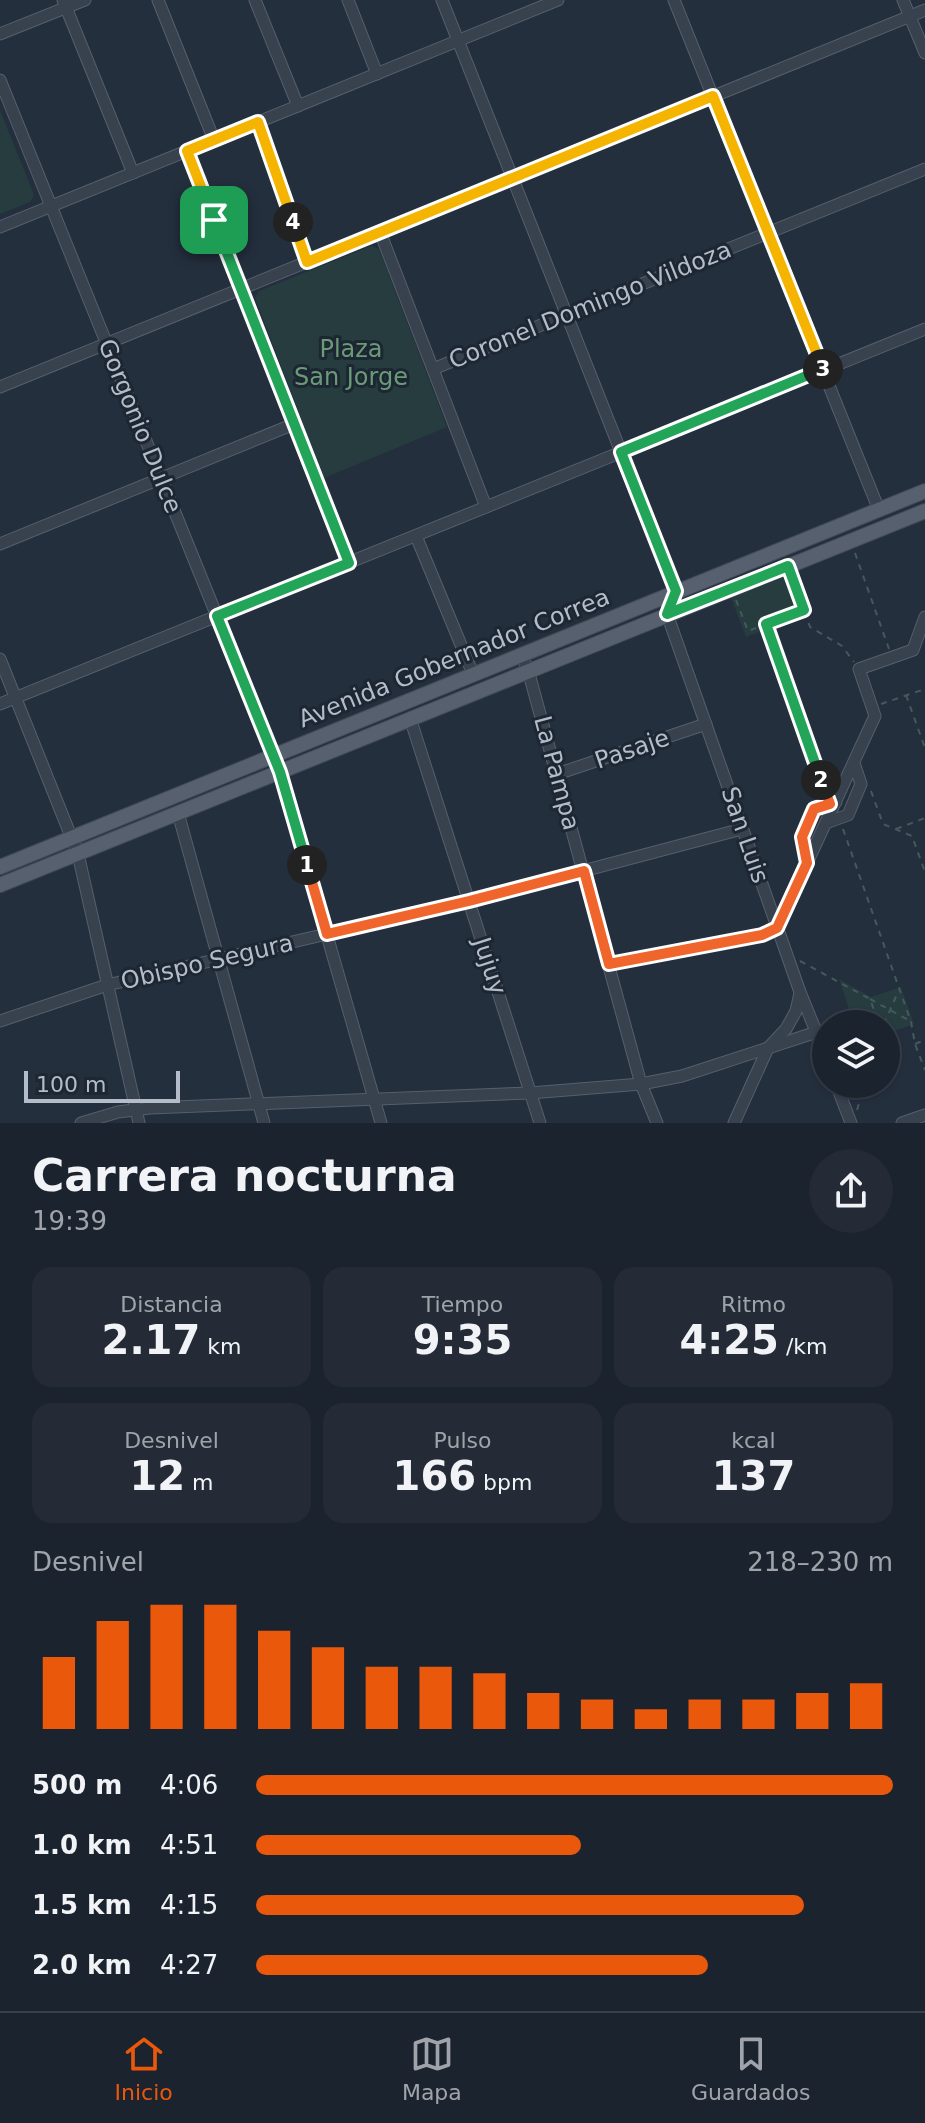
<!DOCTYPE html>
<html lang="es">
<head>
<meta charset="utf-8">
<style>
	body { margin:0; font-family:"DejaVu Sans",sans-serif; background:#242b36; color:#f1f3f6; height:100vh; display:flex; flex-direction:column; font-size:30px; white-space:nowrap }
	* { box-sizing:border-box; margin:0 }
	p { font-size:26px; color:#a0a4aa }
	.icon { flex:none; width:44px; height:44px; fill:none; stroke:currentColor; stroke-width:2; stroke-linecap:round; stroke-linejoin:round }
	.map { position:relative; height:1123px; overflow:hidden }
	.drawer { display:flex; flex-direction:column; background:#1b232e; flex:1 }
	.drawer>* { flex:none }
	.buttons { position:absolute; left:812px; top:1010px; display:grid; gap:16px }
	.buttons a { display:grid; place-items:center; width:88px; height:88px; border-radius:50%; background:#1b232e; box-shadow:0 2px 6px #0004,0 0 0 2px #39404a; font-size:40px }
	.scale { position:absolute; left:24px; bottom:20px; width:156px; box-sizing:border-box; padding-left:8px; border:4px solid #b4bcc9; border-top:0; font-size:22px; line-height:28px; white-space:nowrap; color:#b4bcc9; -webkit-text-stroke:6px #1d2633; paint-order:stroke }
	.pin { position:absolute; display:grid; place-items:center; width:68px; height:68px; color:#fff; margin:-34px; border-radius:16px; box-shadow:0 4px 12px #0006 }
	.km { position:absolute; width:40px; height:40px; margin:-20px; border-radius:50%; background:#222; color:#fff; font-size:22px; line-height:40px; text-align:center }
	.round { display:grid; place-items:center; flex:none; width:84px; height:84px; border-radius:42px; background:#242b36 }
	.headline { display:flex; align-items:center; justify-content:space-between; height:136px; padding:0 32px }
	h1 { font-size:44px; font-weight:700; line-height:60px }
	.stats { display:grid; grid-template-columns:repeat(3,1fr); gap:12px; height:136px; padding:8px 32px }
	.stats div { display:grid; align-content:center; border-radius:20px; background:#242b36; text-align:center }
	.stats b { font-size:40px; font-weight:700 }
	.stats small { font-size:22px; font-weight:400 }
	.stats p { font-size:22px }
	.chart { height:224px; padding:16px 32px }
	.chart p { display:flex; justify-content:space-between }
	.chart svg { width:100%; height:144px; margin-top:8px; stroke:#ea580c; stroke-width:6 }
	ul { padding:0 32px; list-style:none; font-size:26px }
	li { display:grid; grid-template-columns:128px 96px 1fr; align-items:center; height:60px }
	li i { height:20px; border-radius:10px; background:#ea580c }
	.tabs { display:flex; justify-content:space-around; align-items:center; height:112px; border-top:2px solid #39404a; background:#1b232e; font-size:22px; color:#a0a4aa }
	.tabs a { display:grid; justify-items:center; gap:4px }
	.tabs .on { color:#ea580c }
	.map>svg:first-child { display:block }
</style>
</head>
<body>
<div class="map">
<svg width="925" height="1123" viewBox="0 0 925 1123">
	<rect width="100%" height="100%" fill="#242f3e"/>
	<g fill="#263c3f">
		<path d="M0 110 34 195 30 202 0 214Z"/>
		<path d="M371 246 379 249 447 427 324 478 255 298 259 291Z"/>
		<path d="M794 570 810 614 746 637 730 595Z"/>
		<path d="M839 979 871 997 901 987 914 1024 886 1034V1024H854Z"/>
	</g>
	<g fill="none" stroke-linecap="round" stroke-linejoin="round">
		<defs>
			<g id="minor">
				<path d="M63 0 133 173"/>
				<path d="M158 0 214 140"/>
				<path d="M255 0 298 106"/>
				<path d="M348 0 377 74"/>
				<path d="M442 0 676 591 667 614 800 992 826 1056"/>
				<path d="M674 0 879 510"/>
				<path d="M903 0 925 53"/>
				<path d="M0 34 85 0"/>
				<path d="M0 80 280 772 381 1123"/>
				<path d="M258 122 307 262"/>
				<path d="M187 151 349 563"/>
				<path d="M0 227 558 0"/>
				<path d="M380 232 486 507"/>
				<path d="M433 369 925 169"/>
				<path d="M0 387 925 10"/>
				<path d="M416 536 473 674"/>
				<path d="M0 544 294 424"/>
				<path d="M521 654 528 670 641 1084 657 1123"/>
				<path d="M0 659 78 854 139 1123"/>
				<path d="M0 704 925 329"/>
				<path d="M410 718 540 1123"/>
				<path d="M557 774 706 724"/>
				<path d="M178 813 264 1123"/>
				<path d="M826 823 848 815 861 784 854 763"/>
				<path d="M807 863 802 837 814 809 836 802"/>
				<path d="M609 964 762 935 777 928 875 716 859 669 913 650 925 617"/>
				<path d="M0 1021 107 985 469 901 742 829"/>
				<path d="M836 1084 851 1123"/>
				<path d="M81 1123 118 1112 150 1108 530 1093 641 1084 682 1076 817 1032"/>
				<path d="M734 1123 768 1048 786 1029 796 1011 800 993"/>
				<path d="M902 1123 925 1115"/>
			</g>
			<g id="major">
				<path d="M0 867 925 491"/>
				<path d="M0 885 925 511"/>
			</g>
		</defs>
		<use href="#minor" stroke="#565f6c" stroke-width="13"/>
		<use href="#major" stroke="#414a57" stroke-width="16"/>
		<g stroke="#44595c" stroke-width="2" stroke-dasharray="6 6" stroke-linecap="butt">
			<path d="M855 553 889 649"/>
			<path d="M792 578 810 627 842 646 854 662"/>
			<path d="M736 600 748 631 766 624 827 795"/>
			<path d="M767 624 802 611"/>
			<path d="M906 695 925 748"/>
			<path d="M881 704 925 689"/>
			<path d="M871 791 883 824 912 836 925 872"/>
			<path d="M843 829 911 1022 915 1044 925 1070"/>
			<path d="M896 829 925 818"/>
			<path d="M800 961 870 999 879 1024"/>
			<path d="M870 999 910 1021"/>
			<path d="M884 1024 898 992"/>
			<path d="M915 1044 925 1040"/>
			<path d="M857 1110 865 1084"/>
		</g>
		<use href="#minor" stroke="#38414e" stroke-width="11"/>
		<use href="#major" stroke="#56606e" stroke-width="14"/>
	</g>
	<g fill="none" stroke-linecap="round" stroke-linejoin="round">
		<defs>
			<path id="split-1" d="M214 220 349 563 217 616 280 772 307 865"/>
			<path id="split-2" d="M307 865 327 934 469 901 584 871 609 964 762 935 777 928 807 863 802 837 814 809 830 804 821 780"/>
			<path id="split-3" d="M821 780 766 624 804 610 788 566 667 614 676 591 621 452 823 369"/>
			<path id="split-4" d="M293 222 307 262 713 96 823 369"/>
			<path id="split-5" d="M214 220 187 151 258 122 293 222"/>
		</defs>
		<use href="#split-1" stroke="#fff" stroke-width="16"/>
		<use href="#split-2" stroke="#fff" stroke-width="16"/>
		<use href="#split-3" stroke="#fff" stroke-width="16"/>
		<use href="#split-4" stroke="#fff" stroke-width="16"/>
		<use href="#split-5" stroke="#fff" stroke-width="16"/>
		<use href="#split-1" stroke="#22a559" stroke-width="10"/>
		<use href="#split-2" stroke="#f0652b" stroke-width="10"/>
		<use href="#split-3" stroke="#22a559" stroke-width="10"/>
		<use href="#split-4" stroke="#f5b400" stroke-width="10"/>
		<use href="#split-5" stroke="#f5b400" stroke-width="10"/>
	</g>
	<g text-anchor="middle" stroke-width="6" stroke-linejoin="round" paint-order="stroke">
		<g font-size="24" fill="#b4bcc9" stroke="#1d2633">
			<text transform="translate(590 305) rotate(-22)" y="8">Coronel Domingo Vildoza</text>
			<text transform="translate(140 426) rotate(68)" y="8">Gorgonio Dulce</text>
			<text transform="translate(454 658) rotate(-22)" y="8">Avenida Gobernador Correa</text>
			<text transform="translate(632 749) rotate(-19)" y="8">Pasaje</text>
			<text transform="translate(557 773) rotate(75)" y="8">La Pampa</text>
			<text transform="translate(745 835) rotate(71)" y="8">San Luis</text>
			<text transform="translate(207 962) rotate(-13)" y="8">Obispo Segura</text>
			<text transform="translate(490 966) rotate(72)" y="8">Jujuy</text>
		</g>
		<g font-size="24" fill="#6b9a76" stroke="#1d2633">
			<text x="351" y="357">Plaza<tspan x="351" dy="28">San Jorge</tspan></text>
		</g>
	</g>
</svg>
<div class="buttons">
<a><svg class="icon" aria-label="layers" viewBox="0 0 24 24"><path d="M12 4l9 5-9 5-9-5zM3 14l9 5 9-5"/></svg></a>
</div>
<div class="scale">100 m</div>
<div class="pin" style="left:214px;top:220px;background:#1e9e55"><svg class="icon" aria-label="arrive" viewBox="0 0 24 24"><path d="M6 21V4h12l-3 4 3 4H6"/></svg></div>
<b class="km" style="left:307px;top:865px">1</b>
<b class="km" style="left:821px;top:780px">2</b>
<b class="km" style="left:823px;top:369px">3</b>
<b class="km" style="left:293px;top:222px">4</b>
</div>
<section class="drawer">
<div class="headline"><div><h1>Carrera nocturna</h1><p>19:39</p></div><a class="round"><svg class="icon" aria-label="share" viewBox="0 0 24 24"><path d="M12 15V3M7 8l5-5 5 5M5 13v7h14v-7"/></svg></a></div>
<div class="stats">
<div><p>Distancia</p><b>2.17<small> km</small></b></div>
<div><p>Tiempo</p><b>9:35</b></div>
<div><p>Ritmo</p><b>4:25<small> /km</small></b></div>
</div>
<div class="stats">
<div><p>Desnivel</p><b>12<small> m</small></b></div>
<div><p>Pulso</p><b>166<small> bpm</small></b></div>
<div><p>kcal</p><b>137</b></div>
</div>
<div class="chart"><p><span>Desnivel</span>218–230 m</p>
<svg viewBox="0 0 160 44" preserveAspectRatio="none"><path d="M5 44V22M15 44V11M25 44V6M35 44V6M45 44V14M55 44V19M65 44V25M75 44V25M85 44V27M95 44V33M105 44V35M115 44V38M125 44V35M135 44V35M145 44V33M155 44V30"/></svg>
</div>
<ul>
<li><b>500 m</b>4:06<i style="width:100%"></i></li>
<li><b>1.0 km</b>4:51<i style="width:51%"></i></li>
<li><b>1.5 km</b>4:15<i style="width:86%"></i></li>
<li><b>2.0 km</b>4:27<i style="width:71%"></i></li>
</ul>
</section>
<nav class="tabs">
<a class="on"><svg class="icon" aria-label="home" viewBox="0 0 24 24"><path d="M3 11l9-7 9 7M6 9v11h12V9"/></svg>Inicio</a>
<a><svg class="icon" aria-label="map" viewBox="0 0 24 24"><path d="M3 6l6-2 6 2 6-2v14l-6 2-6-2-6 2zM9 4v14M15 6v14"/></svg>Mapa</a>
<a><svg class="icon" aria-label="saved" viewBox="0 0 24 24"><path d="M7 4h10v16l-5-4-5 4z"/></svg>Guardados</a>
</nav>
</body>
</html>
